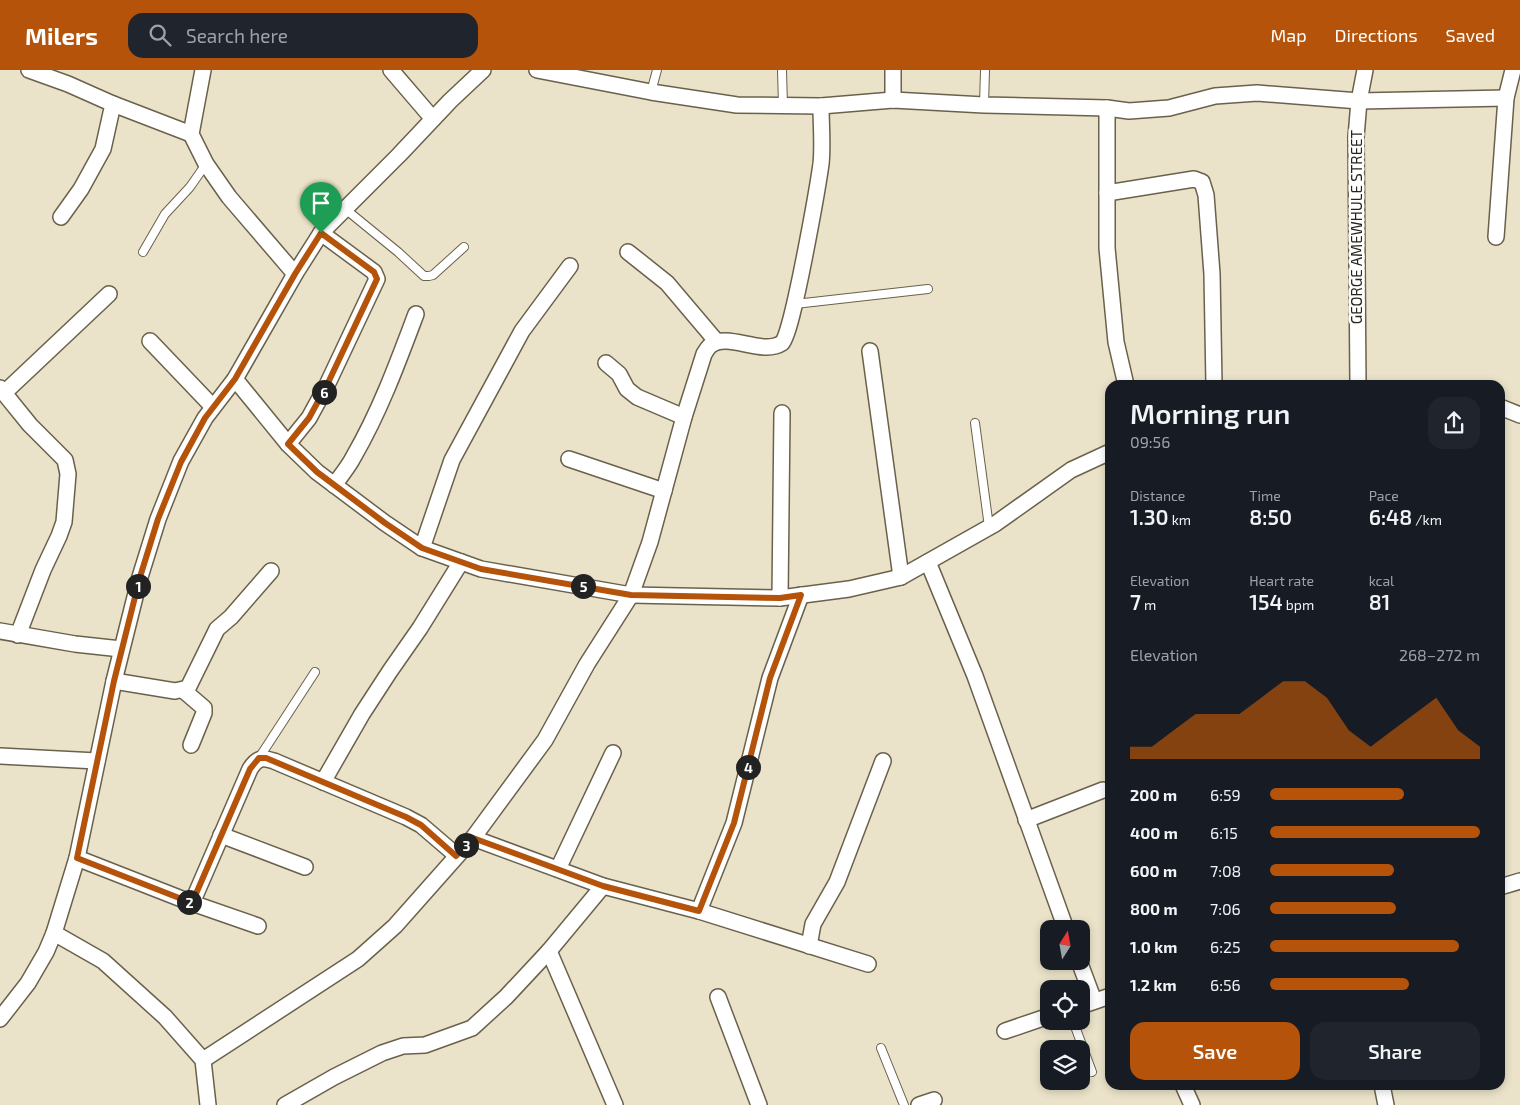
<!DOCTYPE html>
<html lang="en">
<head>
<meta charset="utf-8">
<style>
	body { margin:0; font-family:"Exo 2",sans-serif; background:#20242c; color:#f1f3f6; height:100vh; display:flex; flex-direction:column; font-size:19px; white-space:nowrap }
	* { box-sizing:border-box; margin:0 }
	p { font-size:16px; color:#9ea1a6 }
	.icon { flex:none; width:28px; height:28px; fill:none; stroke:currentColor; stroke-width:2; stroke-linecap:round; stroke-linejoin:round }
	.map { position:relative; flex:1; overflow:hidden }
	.details { position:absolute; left:1105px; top:310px; width:400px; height:710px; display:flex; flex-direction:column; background:#171b24; border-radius:15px; box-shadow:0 2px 8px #0003 }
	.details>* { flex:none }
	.needle { width:32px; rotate:11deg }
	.tools { position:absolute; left:1040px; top:850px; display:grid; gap:10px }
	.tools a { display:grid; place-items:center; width:50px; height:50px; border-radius:10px; background:#171b24; box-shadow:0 2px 8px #0003; font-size:25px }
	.pin { position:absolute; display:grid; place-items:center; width:42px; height:42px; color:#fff; margin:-51px -21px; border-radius:50% 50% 50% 0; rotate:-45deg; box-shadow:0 0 5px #0007 }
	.pin .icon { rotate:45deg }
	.km { position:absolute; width:25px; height:25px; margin:-12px; border-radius:50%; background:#222; color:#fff; font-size:14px; line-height:25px; text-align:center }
	.round { display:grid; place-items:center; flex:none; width:52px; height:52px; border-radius:15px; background:#20242c }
	.head { display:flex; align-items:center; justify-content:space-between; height:85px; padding:0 25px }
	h1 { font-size:28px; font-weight:600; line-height:38px }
	.stats { display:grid; grid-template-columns:repeat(3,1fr); gap:8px; height:85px; padding:5px 25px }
	.stats div { display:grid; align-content:center }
	.stats b { font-size:21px; font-weight:600 }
	.stats small { font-size:14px; font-weight:400 }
	.stats p { font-size:14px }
	.chart { height:140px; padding:10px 25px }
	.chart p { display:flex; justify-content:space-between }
	.chart svg { width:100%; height:90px; margin-top:5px; fill:#b45309; opacity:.7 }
	.action { display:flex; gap:10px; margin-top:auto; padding:10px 25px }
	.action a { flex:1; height:58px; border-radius:15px; background:#b45309; color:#fff; font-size:20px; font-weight:600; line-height:58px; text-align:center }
	.action a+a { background:#20242c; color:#f1f3f6 }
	ul { padding:0 25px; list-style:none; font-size:16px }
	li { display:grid; grid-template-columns:80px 60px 1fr; align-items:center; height:38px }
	li i { height:12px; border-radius:6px; background:#b45309 }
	header { display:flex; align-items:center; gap:30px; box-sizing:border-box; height:70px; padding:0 25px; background:#b45309; color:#fff }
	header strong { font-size:24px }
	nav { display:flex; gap:28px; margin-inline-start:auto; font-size:18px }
	.search { width:350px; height:45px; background:#20242c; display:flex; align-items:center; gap:12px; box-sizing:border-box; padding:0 18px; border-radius:15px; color:#9ea1a6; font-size:19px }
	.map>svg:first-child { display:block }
</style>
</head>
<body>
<header>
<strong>Milers</strong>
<div class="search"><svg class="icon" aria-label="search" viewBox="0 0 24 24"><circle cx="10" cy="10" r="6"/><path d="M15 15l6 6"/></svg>Search here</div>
<nav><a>Map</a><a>Directions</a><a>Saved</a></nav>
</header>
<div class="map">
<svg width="1520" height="1035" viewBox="0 0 1520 1035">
	<rect width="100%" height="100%" fill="#ebe3c9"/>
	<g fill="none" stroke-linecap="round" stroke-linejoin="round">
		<defs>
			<g id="service">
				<path d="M782 0 783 36"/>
				<path d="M651 22 657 0"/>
				<path d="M984 35 985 0"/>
				<path d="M344 138 398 182 424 206H429L433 205 464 177"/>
				<path d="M143 182 165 144 190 117 206 94"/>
				<path d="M795 234 928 219"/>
				<path d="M975 353 989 457"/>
				<path d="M259 688 315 602"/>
				<path d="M1073 951 1092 1002"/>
				<path d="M881 978 904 1035"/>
			</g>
			<g id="minor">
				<path d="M29 0 68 14 113 34 103 79 81 119 61 147"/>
				<path d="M203 0 191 64 206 94 229 127 295 204"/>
				<path d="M391 0 433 49"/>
				<path d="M537 0 651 22 737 35 821 36 893 30 984 35 1107 38 1129 41 1169 38 1215 26 1257 23 1359 31 1506 28"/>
				<path d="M893 30V0"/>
				<path d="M113 34 191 64"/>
				<path d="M1107 38V178L1116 272 1126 315"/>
				<path d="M1107 123 1194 109 1202 112 1206 125 1212 204 1214 315"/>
				<path d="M1496 167 1506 28 1513 0"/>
				<path d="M628 182 667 213 717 272"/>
				<path d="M150 271 213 337"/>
				<path d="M870 281 901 507"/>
				<path d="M606 293 619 304 627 319 637 327 684 347"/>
				<path d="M235 309 288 374 317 402 385 453 422 478 481 499 631 525 780 528 849 519 901 507 995 454 1071 400 1110 382"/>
				<path d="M1358 315 1356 67 1359 31 1365 0"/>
				<path d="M0 318 30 355 65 390 68 404 64 452 59 466 43 500 18 565"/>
				<path d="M4 323 109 224"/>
				<path d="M1500 337 1520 345"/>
				<path d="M288 374 309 348 327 315 377 209 374 202 321 163"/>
				<path d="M569 389 664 421"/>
				<path d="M334 415C341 406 349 396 354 386 380 341 398 292 416 244"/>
				<path d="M422 478 452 390 522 261 570 196"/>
				<path d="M928 492 975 606 1066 859"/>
				<path d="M780 528 782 343"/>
				<path d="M0 561 75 574 121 579"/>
				<path d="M114 611 175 621 188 618 217 559 231 547 271 501"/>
				<path d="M183 620 204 638V643L191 675"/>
				<path d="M0 686 97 691"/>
				<path d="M323 712 362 644 390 601 420 558 461 492"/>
				<path d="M1026 750 1103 720"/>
				<path d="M221 765 305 797"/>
				<path d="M473 768 603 816 699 841 868 894"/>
				<path d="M77 788 192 833 258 856"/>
				<path d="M558 799 613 683"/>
				<path d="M1500 817 1520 811"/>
				<path d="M192 833 250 699C257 688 262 687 274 691L406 747 421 755 456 785"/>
				<path d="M699 841 734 753 770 608 801 525"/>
				<path d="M54 863 103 891 165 947 203 990 208 1035"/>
				<path d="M809 876 813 854 837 812 883 691"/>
				<path d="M549 881 615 1035"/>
				<path d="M1079 891 1094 931"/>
				<path d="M718 927 759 1035"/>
				<path d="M1081 936 1110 926"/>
				<path d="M0 949 28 913 46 882 54 863 77 788 114 611 140 507 158 449 181 391 205 348 235 309 295 204 321 163 399 85 450 31 483 0"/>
				<path d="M1005 961 1049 946"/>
				<path d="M203 990 358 889 395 856 473 768 545 670 587 594 631 525 650 472 684 347 704 284C706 281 708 277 711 275 728 262 762 286 782 273 792 266 818 115 821 94 823 75 821 55 821 36"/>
				<path d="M1183 1015 1192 1035"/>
				<path d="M1382 1015 1386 1035"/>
				<path d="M285 1035 334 1007 382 983 403 976 425 975 472 958 506 927 549 881 603 816"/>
				<path d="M919 1035 934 1030"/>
			</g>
		</defs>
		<use href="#service" stroke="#69614b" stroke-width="10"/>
		<use href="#minor" stroke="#69614b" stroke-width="18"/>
		<use href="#service" stroke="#fff" stroke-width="8"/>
		<use href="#minor" stroke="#fff" stroke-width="15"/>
	</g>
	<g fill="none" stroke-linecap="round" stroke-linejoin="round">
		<defs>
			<path id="route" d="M321 163 374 202 377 209 327 315 309 348 288 374 317 402 385 453 422 478 481 499 631 525 780 528 801 525 770 608 734 753 699 841 603 816 473 768 456 786 421 755 406 747 266 688H259L250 699 192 833 77 788 114 611 140 507 158 449 181 392 205 348 235 309 295 204Z"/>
		</defs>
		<use href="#route" stroke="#fff" stroke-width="10"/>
		<use href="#route" stroke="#b45309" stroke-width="6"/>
	</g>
	<g text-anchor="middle" stroke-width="5" stroke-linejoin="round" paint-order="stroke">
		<g font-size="15" fill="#262319" stroke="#fff">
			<text transform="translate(1357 157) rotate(-90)" y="5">GEORGE AMEWHULE STREET</text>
		</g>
	</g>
</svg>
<div class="tools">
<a><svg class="needle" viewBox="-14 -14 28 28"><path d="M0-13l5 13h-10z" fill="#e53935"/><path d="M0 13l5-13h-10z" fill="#9ea1a6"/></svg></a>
<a><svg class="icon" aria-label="locate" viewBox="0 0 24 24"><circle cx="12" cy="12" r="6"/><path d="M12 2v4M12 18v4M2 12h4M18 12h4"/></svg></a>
<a><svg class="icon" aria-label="layers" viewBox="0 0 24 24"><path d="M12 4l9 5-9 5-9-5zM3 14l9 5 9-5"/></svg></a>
</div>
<div class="pin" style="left:321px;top:163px;background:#1e9e55"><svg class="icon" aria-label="arrive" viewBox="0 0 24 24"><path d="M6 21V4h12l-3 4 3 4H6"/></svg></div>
<b class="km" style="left:138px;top:516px">1</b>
<b class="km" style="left:189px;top:832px">2</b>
<b class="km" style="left:466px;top:775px">3</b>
<b class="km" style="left:748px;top:697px">4</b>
<b class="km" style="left:583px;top:516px">5</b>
<b class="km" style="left:324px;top:322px">6</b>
<section class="details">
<div class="head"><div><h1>Morning run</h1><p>09:56</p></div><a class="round"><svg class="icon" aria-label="share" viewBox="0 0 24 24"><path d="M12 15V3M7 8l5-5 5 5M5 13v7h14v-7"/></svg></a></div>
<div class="stats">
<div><p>Distance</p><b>1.30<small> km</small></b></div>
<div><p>Time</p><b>8:50</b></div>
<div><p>Pace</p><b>6:48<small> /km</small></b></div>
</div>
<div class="stats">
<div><p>Elevation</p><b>7<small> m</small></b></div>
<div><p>Heart rate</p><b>154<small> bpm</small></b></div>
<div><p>kcal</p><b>81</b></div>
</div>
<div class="chart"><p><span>Elevation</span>268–272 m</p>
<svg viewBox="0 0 160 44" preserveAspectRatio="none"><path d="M0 44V38L10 38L20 30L30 22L40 22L50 22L60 14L70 6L80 6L90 14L100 30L110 38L120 30L130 22L140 14L150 30L160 38V44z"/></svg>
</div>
<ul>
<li><b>200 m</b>6:59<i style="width:64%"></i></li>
<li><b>400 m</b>6:15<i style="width:100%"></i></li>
<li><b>600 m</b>7:08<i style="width:59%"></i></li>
<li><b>800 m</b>7:06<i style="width:60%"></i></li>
<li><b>1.0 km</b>6:25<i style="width:90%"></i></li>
<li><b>1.2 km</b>6:56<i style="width:66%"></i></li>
</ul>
<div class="action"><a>Save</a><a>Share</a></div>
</section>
</div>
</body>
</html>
